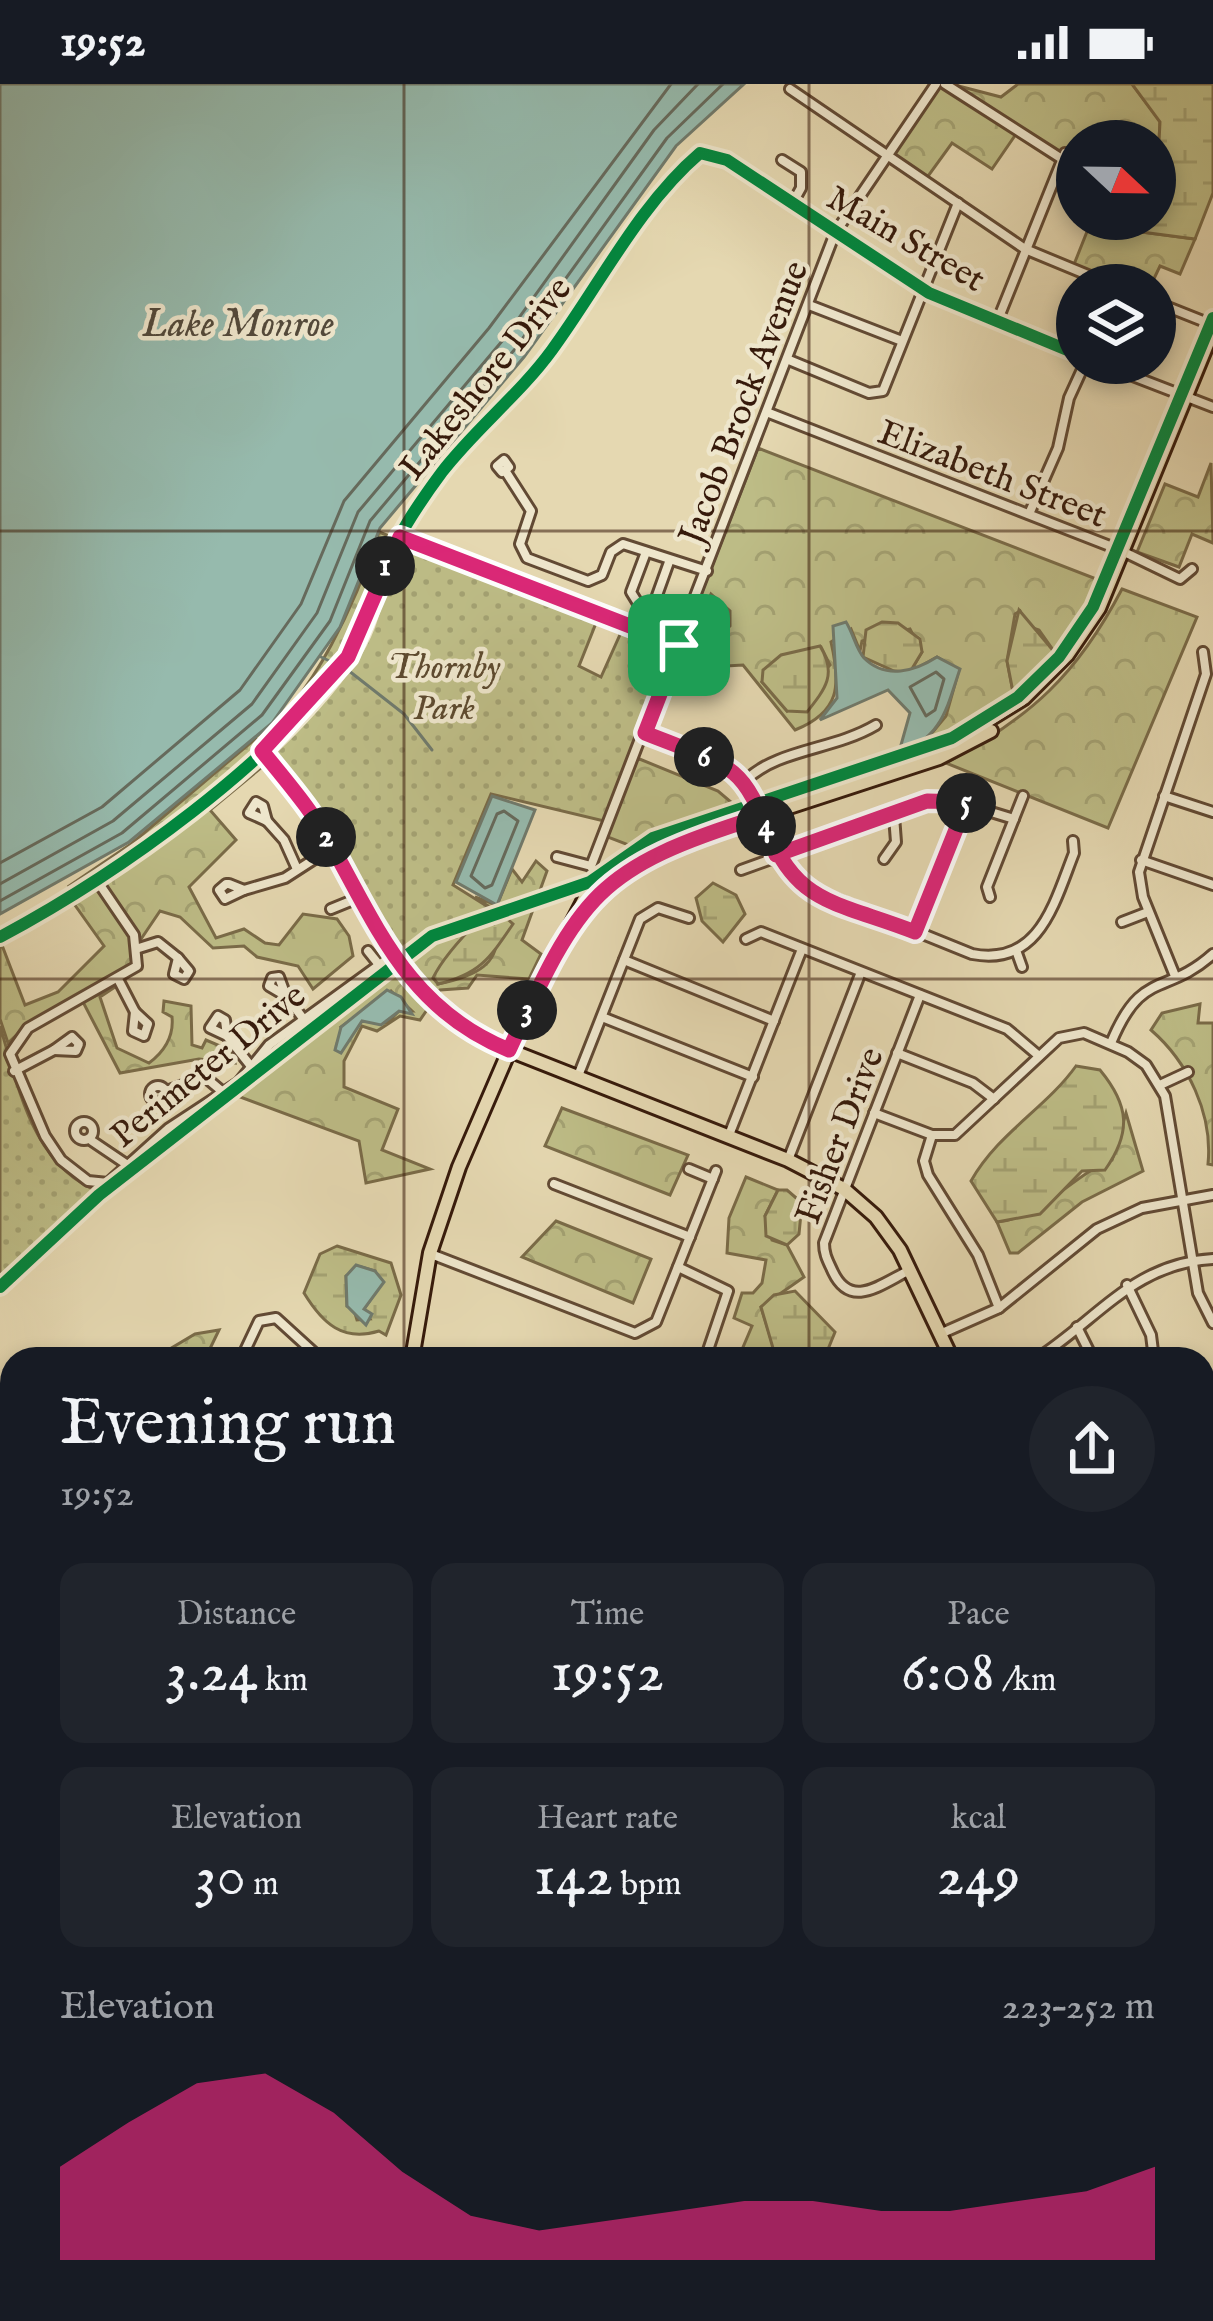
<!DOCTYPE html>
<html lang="en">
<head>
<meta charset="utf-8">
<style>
	body { margin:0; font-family:"IM FELL English",serif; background:#20242c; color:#f1f3f6; height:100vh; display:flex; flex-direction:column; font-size:45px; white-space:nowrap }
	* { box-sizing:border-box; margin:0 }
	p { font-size:39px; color:#9ea1a6 }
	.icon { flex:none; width:66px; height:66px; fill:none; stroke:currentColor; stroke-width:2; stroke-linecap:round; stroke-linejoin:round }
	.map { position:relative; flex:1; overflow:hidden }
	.panel { position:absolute; left:0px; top:1263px; width:1215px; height:975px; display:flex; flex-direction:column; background:#171b24; border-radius:36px 36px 0 0; box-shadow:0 6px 18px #0003 }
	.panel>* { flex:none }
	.needle { width:78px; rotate:112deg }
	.tools { position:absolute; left:1056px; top:36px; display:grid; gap:24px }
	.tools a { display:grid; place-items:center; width:120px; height:120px; border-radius:50%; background:#171b24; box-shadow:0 6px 18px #0003; font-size:60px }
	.pin { position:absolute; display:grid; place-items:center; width:102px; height:102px; color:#fff; margin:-51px; border-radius:24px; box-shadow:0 6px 18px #0006 }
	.km { position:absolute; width:60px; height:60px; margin:-30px; border-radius:50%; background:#222; color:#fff; font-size:33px; line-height:60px; text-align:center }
	.round { display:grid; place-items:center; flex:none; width:126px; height:126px; border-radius:63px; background:#20242c }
	.summary { display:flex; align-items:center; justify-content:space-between; height:204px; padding:0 60px }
	h1 { font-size:66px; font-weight:600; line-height:90px }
	.stats { display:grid; grid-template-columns:repeat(3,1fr); gap:18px; height:204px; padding:12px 60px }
	.stats div { display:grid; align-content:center; border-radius:24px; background:#20242c; text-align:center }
	.stats b { font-size:60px; font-weight:600 }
	.stats small { font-size:33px; font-weight:400 }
	.stats p { font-size:33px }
	.chart { height:336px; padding:24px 60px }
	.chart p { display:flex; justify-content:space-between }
	.chart svg { width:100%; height:216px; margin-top:12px; fill:#db2777; opacity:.7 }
	.status { display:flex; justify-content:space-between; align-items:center; height:84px; padding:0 60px; background:#171b24; direction:ltr }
	.status svg { height:33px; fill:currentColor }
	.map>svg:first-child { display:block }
</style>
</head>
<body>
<div class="status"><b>19:52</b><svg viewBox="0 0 49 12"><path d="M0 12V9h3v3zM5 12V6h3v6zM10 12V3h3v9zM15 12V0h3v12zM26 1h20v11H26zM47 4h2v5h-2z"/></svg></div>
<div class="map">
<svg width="1213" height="2237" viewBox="0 0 1213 2237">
	<defs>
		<pattern id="forest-crowns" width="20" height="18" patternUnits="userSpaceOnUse" patternTransform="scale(3)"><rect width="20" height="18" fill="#bdbc86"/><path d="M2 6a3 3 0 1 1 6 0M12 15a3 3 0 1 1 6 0" fill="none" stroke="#a3a172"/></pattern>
		<pattern id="wetland-marsh" width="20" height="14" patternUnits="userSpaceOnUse" patternTransform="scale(3)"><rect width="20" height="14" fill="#bdbc86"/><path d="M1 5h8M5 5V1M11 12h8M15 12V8" fill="none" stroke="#a3a172"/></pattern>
		<pattern id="park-dots" width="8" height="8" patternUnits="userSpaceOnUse" patternTransform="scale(3)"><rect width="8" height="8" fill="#bdbc86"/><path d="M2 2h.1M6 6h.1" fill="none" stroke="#a3a172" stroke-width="1.8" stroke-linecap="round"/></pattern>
	</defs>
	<rect width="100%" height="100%" fill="#e5d8b1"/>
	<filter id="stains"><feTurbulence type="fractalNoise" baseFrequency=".00167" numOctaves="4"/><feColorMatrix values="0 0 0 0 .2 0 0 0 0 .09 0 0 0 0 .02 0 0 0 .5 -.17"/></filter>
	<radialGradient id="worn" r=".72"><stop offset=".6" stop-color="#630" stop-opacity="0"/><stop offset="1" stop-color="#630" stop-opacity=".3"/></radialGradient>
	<g fill="url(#forest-crowns)" stroke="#7a6b48" stroke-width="3" fill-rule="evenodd">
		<path d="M939 0 1016 50 992 85 952 59 926 95 891 71Z"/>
		<path d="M951 0 1001 13 1018 0H1132L1160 37 1158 76 1155 80V57H1077V76L1061 71Z"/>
		<path d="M1092 135H1098L1102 152 1134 147 1195 155 1180 190 1160 182 1151 201H1119L1073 183Z"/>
		<path d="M758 364 1104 498 1056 570 1039 546 1027 542 1020 527 1015 530 1007 577 1014 613 972 642 922 661 946 632 959 586 937 573 910 588 922 568 910 545 862 557 860 567 851 545 831 558C841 602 840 628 795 646L743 581 672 585ZM821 563 830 581 787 627 762 598 808 565Z"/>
		<path d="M1211 379 1213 459 1192 450 1179 483 1137 468 1165 400 1198 413Z"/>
		<path d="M1122 505 1197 533 1108 744 946 679C1031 633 1077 591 1122 505Z"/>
		<path d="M255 655 261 664 242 682 75 810 69 802 131 760Z"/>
		<path d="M262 671 268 678 210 726 236 756 189 803 216 854 244 845 265 859 279 861 303 830 337 835 349 852 353 872 313 905 298 882 257 873 244 862 213 864 180 833 160 827 139 858 101 799Z"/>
		<path d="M637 674 718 707 738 724 631 762 605 752Z"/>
		<path d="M536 777 547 787 522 856 541 870 529 895 477 891 468 904 440 906 433 916 400 876 426 857 495 827 475 813 497 821 512 785 522 798ZM494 840C506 880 473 893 438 900 439 869 467 851 494 840Z"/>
		<path d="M97 802 132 852 134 881 27 941 8 959 0 935V856L25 921 58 908 104 862 72 817Z"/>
		<path d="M395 877 431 920 420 936 400 932 377 947 362 942 344 977V1003L398 1025 382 1066 430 1085 366 1099 359 1057 235 1011 277 960ZM391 907 412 927H399L387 939 362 937 349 952 341 943Z"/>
		<path d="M118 901 100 913 117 964 149 979C165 967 174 953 172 933L163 928 164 917 191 922 192 961 202 964 206 956 232 967 235 979 199 975 120 989 83 918Z"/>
		<path d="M1200 920 1198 939H1213V1081L1208 1080C1213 1030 1188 978 1151 946L1162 929Z"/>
		<path d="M562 1024 688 1071 670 1111 545 1062Z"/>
		<path d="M1126 1029 1143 1087 1082 1118 1018 1169H1010L997 1138C1044 1133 1070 1092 1112 1076Z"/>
		<path d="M746 1093 778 1106 765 1132 772 1156 787 1161 804 1193 761 1223 777 1275H738L752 1242 734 1234 742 1209H753L762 1199 766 1176 727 1169 729 1134Z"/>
		<path d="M556 1137 651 1175 633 1219 522 1173Z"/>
		<path d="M219 1246 205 1275H153L195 1250Z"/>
		<path d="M213 2226H398L424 2237H206Z"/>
	</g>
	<g fill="url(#wetland-marsh)" stroke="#7a6b48" stroke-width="3" fill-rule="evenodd">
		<path d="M1132 0H1213V109L1195 155 1134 147 1101 152 1095 142 1098 135H1155L1160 38Z"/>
		<path d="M711 510 730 527V542L720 552 696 544Z"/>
		<path d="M1019 526 1056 570 1014 613 1007 577Z"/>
		<path d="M882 538 898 539 920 555 922 568 910 588 894 587 863 573 866 546Z"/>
		<path d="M820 562C837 590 826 604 807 628L787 627 762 598 763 586 781 571Z"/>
		<path d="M713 799 736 811 745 830 723 858 702 837 696 814Z"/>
		<path d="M503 831 513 840C490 874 480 890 438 900L433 894C443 873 464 851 481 834L494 840Z"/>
		<path d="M1076 982 1100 986C1129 1021 1132 1048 1105 1086L1082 1087 1040 1130 997 1138 971 1097C998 1049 1046 1024 1076 982Z"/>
		<path d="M778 1106H787L802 1119 799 1150 787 1161 766 1152 765 1132Z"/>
		<path d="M337 1162 391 1179 401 1211 386 1251 379 1247C343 1258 323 1240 304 1209L320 1170ZM361 1183 375 1187 377 1206 364 1225 370 1235 357 1236 353 1223 347 1222 346 1192Z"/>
		<path d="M795 1207 835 1248 824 1275 775 1271 761 1223 774 1211Z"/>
	</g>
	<g fill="url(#park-dots)" stroke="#7a6b48" stroke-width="3">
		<path d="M379 448 598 534 579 582 601 593 623 544 673 565 604 737 491 710 453 801 493 826 425 856 399 874 294 703 255 653C313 620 359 509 379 448Z"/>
		<path d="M0 942C19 1005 33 1084 102 1109L0 1201Z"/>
	</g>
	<g fill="#96baad" stroke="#707a6c" stroke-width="3">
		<path d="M0 0H744L676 62 524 273 380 444 340 543 272 639 129 758 0 830Z"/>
		<path d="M846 538C853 549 856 565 864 574 886 596 915 587 937 573L960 585C947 623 942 655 899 668L910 629 888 606 820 636 837 614 833 542Z"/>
		<path d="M492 712 535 726 497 821 456 798Z"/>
		<path d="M387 906 401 913 412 930 399 927 381 941 362 937 341 969 335 966 341 943Z"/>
		<path d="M356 1181 375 1187 384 1198 364 1225 372 1230 366 1241 347 1222 346 1192Z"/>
	</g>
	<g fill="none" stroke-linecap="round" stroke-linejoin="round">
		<g stroke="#666a5c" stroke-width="3">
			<path d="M936 588 944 595 935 626 926 632 910 603Z"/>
			<path d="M504 727 518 737 492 801 485 804 471 792 497 730Z"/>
			<path d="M0 779 102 723 240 606 301 520 344 417 489 244 671 0"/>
			<path d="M0 800 113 737 252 620 317 529 358 428 503 256 654 46 698 0"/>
			<path d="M0 817 122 749 262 631 330 537 370 437 515 265 667 54 723 0"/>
		</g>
		<g stroke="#707a6c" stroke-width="3">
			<path d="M321 573 336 580"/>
			<path d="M344 583 404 630 432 666"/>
		</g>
		<defs>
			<g id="minor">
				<path d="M945 0 1062 75"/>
				<path d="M790 5 1025 165 1112 201"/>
				<path d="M782 76 801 88V104L792 120"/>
				<path d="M1155 218 1213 241"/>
				<path d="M809 221 902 257"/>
				<path d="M997 238 1065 69"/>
				<path d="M789 276 869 309 883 307 958 119"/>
				<path d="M1099 279 1213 323"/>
				<path d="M769 329 1120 466 1180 495 1192 485"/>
				<path d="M504 376 509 383 502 388 497 382Z"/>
				<path d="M506 388 531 427 520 460 527 474 588 497 602 491 611 468 623 460 707 487"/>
				<path d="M1029 430 1058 364 1069 314 1085 279"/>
				<path d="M400 453 679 561"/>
				<path d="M646 468 631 508 639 521 655 517 669 478"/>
				<path d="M645 649 728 682 746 696 775 771 794 798 972 870C1039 883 1054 820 1074 769L1073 757"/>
				<path d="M262 667C287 698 313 728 333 763 382 850 410 925 509 966"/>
				<path d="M746 696C778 665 834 666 876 641"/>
				<path d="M1164 712 1213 728"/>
				<path d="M256 718 263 722 267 737 249 729Z"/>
				<path d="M267 737 284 756 297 785"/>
				<path d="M557 773 591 782"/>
				<path d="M884 775 896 758 894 732"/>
				<path d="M1141 776 1213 801"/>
				<path d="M741 786 942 713 1014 735"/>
				<path d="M98 798 134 851 137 882 28 944 10 970 45 1052 61 1076 88 1097 108 1099 169 1044 239 998 269 961 393 871"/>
				<path d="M226 800H229L244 806 225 815 219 806Z"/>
				<path d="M600 801 591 782 835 149 936 0"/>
				<path d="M244 806 285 794 333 763"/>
				<path d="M990 813 987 803 1023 712"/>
				<path d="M331 825 358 814"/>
				<path d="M1122 838 1148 828"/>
				<path d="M915 848 967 718"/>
				<path d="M0 853C116 791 279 677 352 567 368 543 372 517 382 490 395 454 419 419 442 388 475 345 520 310 552 266 599 202 639 121 700 69L727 76 929 209 1077 270"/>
				<path d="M746 855 761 848 1007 945 1039 972"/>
				<path d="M139 864 158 858 178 874"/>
				<path d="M368 867 380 882"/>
				<path d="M1017 869 1022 883"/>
				<path d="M178 874 189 887 184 895 174 890Z"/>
				<path d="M624 876 774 937"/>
				<path d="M1175 892 1143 813 1139 788 1206 590 1203 568"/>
				<path d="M279 893 286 912 269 902 272 894Z"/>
				<path d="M119 897 135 928"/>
				<path d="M286 912 305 937"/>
				<path d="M135 928 148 940 144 952 133 947Z"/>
				<path d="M218 932 225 936 227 952 210 944Z"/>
				<path d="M602 933 753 993"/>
				<path d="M227 952 250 981"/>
				<path d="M72 953 79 960 76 967 54 966Z"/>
				<path d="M1111 959C1142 884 1165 913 1213 870"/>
				<path d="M897 969 973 999 994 1015"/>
				<path d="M14 987 54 966"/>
				<path d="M578 992 640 835 658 824 689 834"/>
				<path d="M1160 1001 1188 988"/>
				<circle cx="158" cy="1010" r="8"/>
				<path d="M169 1006 205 993 224 1009"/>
				<path d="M874 1029 932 1051H955L1059 954 1084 949 1128 968 1146 981 1165 1012 1198 1209 1213 1239"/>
				<circle cx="84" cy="1047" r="9"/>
				<path d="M729 1051 802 865"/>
				<path d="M932 1051 924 1077 928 1091 978 1171 999 1224"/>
				<path d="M92 1057 129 1082"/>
				<path d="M788 1076 861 888"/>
				<path d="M689 1085 713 1095"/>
				<path d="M554 1100 690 1153"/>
				<path d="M431 1170 635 1249 656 1238 716 1087"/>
				<path d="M678 1183 728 1207 705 1275"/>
				<path d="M910 1186C881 1200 851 1226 833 1188 828 1177 824 1171 824 1159L920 911"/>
				<path d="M1127 1201 1151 1251 1154 1275"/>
				<path d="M1077 1243 1093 1275"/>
				<path d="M940 1250 999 1224 1097 1145 1142 1124 1213 1111"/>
				<path d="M241 1275 259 1237 276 1234 321 1275"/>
				<path d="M1036 1275C1097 1236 1134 1179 1213 1175"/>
				<path d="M0 1450 12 1454"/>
				<path d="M1203 1603 1213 1607"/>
				<path d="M0 1654 12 1657"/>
				<path d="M1203 1672 1213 1647"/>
				<path d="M0 1718 12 1685"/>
				<path d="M1203 1805 1213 1798"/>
				<path d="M1203 1822 1213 1832"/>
				<path d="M0 1888 1 1887"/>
				<path d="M1203 1899 1213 1903"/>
				<path d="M0 2033 12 2003"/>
				<path d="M1203 2048 1213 2054"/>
				<path d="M0 2067 12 2071"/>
				<path d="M1203 2116 1213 2133"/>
				<path d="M1203 2146 1213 2139"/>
				<path d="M0 2163 12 2167"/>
				<path d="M163 2226 191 2237"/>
				<path d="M714 2226 729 2237"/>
				<path d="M852 2226 861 2237"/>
				<path d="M1083 2226 1086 2237"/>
				<path d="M551 2237 555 2226"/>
				<path d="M619 2237 625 2226"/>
				<path d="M958 2237 967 2226"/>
				<path d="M1055 2237 1071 2226"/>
			</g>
			<g id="major">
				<path d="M786 724 939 674 991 647"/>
				<path d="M509 966 788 1076 844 1105 876 1133 900 1166 952 1275"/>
				<path d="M412 1275 430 1169 459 1083 525 930 585 814 619 781 664 755 946 662 1024 614 1067 571 1099 524 1213 246"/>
				<path d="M1203 2197 1213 2214"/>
				<path d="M203 2237 210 2226"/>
			</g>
		</defs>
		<use href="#minor" stroke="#624a34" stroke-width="14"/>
		<use href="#major" stroke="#361a0b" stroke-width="18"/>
		<use href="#minor" stroke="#eee6cc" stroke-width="8"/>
		<use href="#major" stroke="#e5d8b1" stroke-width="12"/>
		<defs>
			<g id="cycleway">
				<path d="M0 853C116 791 279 677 352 567 368 543 372 517 382 490 395 454 419 419 442 388 475 345 520 310 552 266 599 202 639 121 700 69L727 76 929 209 1077 270"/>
				<path d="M0 1203 99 1111 432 852 590 798 653 754 952 654 1018 613 1059 573 1093 523 1213 234"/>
			</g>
		</defs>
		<use href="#cycleway" stroke="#eee6cc" stroke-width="20"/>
		<use href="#cycleway" stroke="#00873e" stroke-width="12"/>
	</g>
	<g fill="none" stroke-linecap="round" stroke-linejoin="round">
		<defs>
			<path id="route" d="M679 561 400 453 348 573 262 667C288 699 315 730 334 766 381 852 413 927 509 966 581 811 595 784 762 732 793 822 833 816 915 848L967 718 927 717 776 771C743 675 735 685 645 649L679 561"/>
		</defs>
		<use href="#route" stroke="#fff" stroke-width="24"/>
		<use href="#route" stroke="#db2777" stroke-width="15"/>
	</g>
	<path fill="none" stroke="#361a0b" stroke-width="3" stroke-opacity="0.55" d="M404 0V1275M809 0V1275M0 447H1213M0 895H1213M0 1342H12M1203 1342H1213M0 1790H12M1203 1790H1213M404 2226V2237M809 2226V2237"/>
	<g text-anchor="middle" stroke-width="9" stroke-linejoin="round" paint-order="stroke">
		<g font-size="36" fill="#361a0b" stroke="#eee6cc">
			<text transform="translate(907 153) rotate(30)" y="13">Main Street</text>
			<text transform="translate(484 293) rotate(-51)" y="13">Lakeshore Drive</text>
			<text transform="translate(742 318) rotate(-69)" y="13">Jacob Brock Avenue</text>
			<text transform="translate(993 388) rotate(21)" y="13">Elizabeth Street</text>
			<text transform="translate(207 980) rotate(-39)" y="13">Perimeter Drive</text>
			<text transform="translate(838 1051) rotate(-69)" y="13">Fisher Drive</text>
		</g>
		<g font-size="36" font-style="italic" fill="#5e4b30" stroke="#eee6cc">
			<text x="444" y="594">Thornby<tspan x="444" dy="41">Park</tspan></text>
		</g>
		<g font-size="39" font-style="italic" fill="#534a3c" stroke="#eee6cc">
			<text x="238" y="252">Lake Monroe</text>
		</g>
	</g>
	<rect width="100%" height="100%" filter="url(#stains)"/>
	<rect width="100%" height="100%" fill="url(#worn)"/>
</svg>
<div class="tools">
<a><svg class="needle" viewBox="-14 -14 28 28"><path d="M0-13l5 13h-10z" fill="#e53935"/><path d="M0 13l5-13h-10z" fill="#9ea1a6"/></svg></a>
<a><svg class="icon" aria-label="layers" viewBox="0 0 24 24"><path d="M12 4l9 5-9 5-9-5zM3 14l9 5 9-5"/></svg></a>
</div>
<div class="pin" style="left:679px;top:561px;background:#1e9e55"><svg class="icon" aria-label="arrive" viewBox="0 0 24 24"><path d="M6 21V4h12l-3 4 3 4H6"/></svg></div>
<b class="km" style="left:385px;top:482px">1</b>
<b class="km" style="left:326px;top:753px">2</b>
<b class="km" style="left:527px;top:926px">3</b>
<b class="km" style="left:766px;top:742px">4</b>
<b class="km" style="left:966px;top:719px">5</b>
<b class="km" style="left:704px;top:673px">6</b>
<section class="panel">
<div class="summary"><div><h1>Evening run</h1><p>19:52</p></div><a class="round"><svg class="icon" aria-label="share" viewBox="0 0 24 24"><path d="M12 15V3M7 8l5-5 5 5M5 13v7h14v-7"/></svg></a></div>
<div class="stats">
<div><p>Distance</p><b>3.24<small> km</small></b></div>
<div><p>Time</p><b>19:52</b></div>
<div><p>Pace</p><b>6:08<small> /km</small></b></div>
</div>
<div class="stats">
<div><p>Elevation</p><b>30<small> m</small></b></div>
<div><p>Heart rate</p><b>142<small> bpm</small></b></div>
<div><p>kcal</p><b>249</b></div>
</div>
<div class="chart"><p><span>Elevation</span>223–252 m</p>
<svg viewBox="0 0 160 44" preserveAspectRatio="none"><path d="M0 44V25L10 16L20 8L30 6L40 14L50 26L60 35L70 38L80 36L90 34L100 32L110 32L120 34L130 34L140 32L150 30L160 25V44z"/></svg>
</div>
</section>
</div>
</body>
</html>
